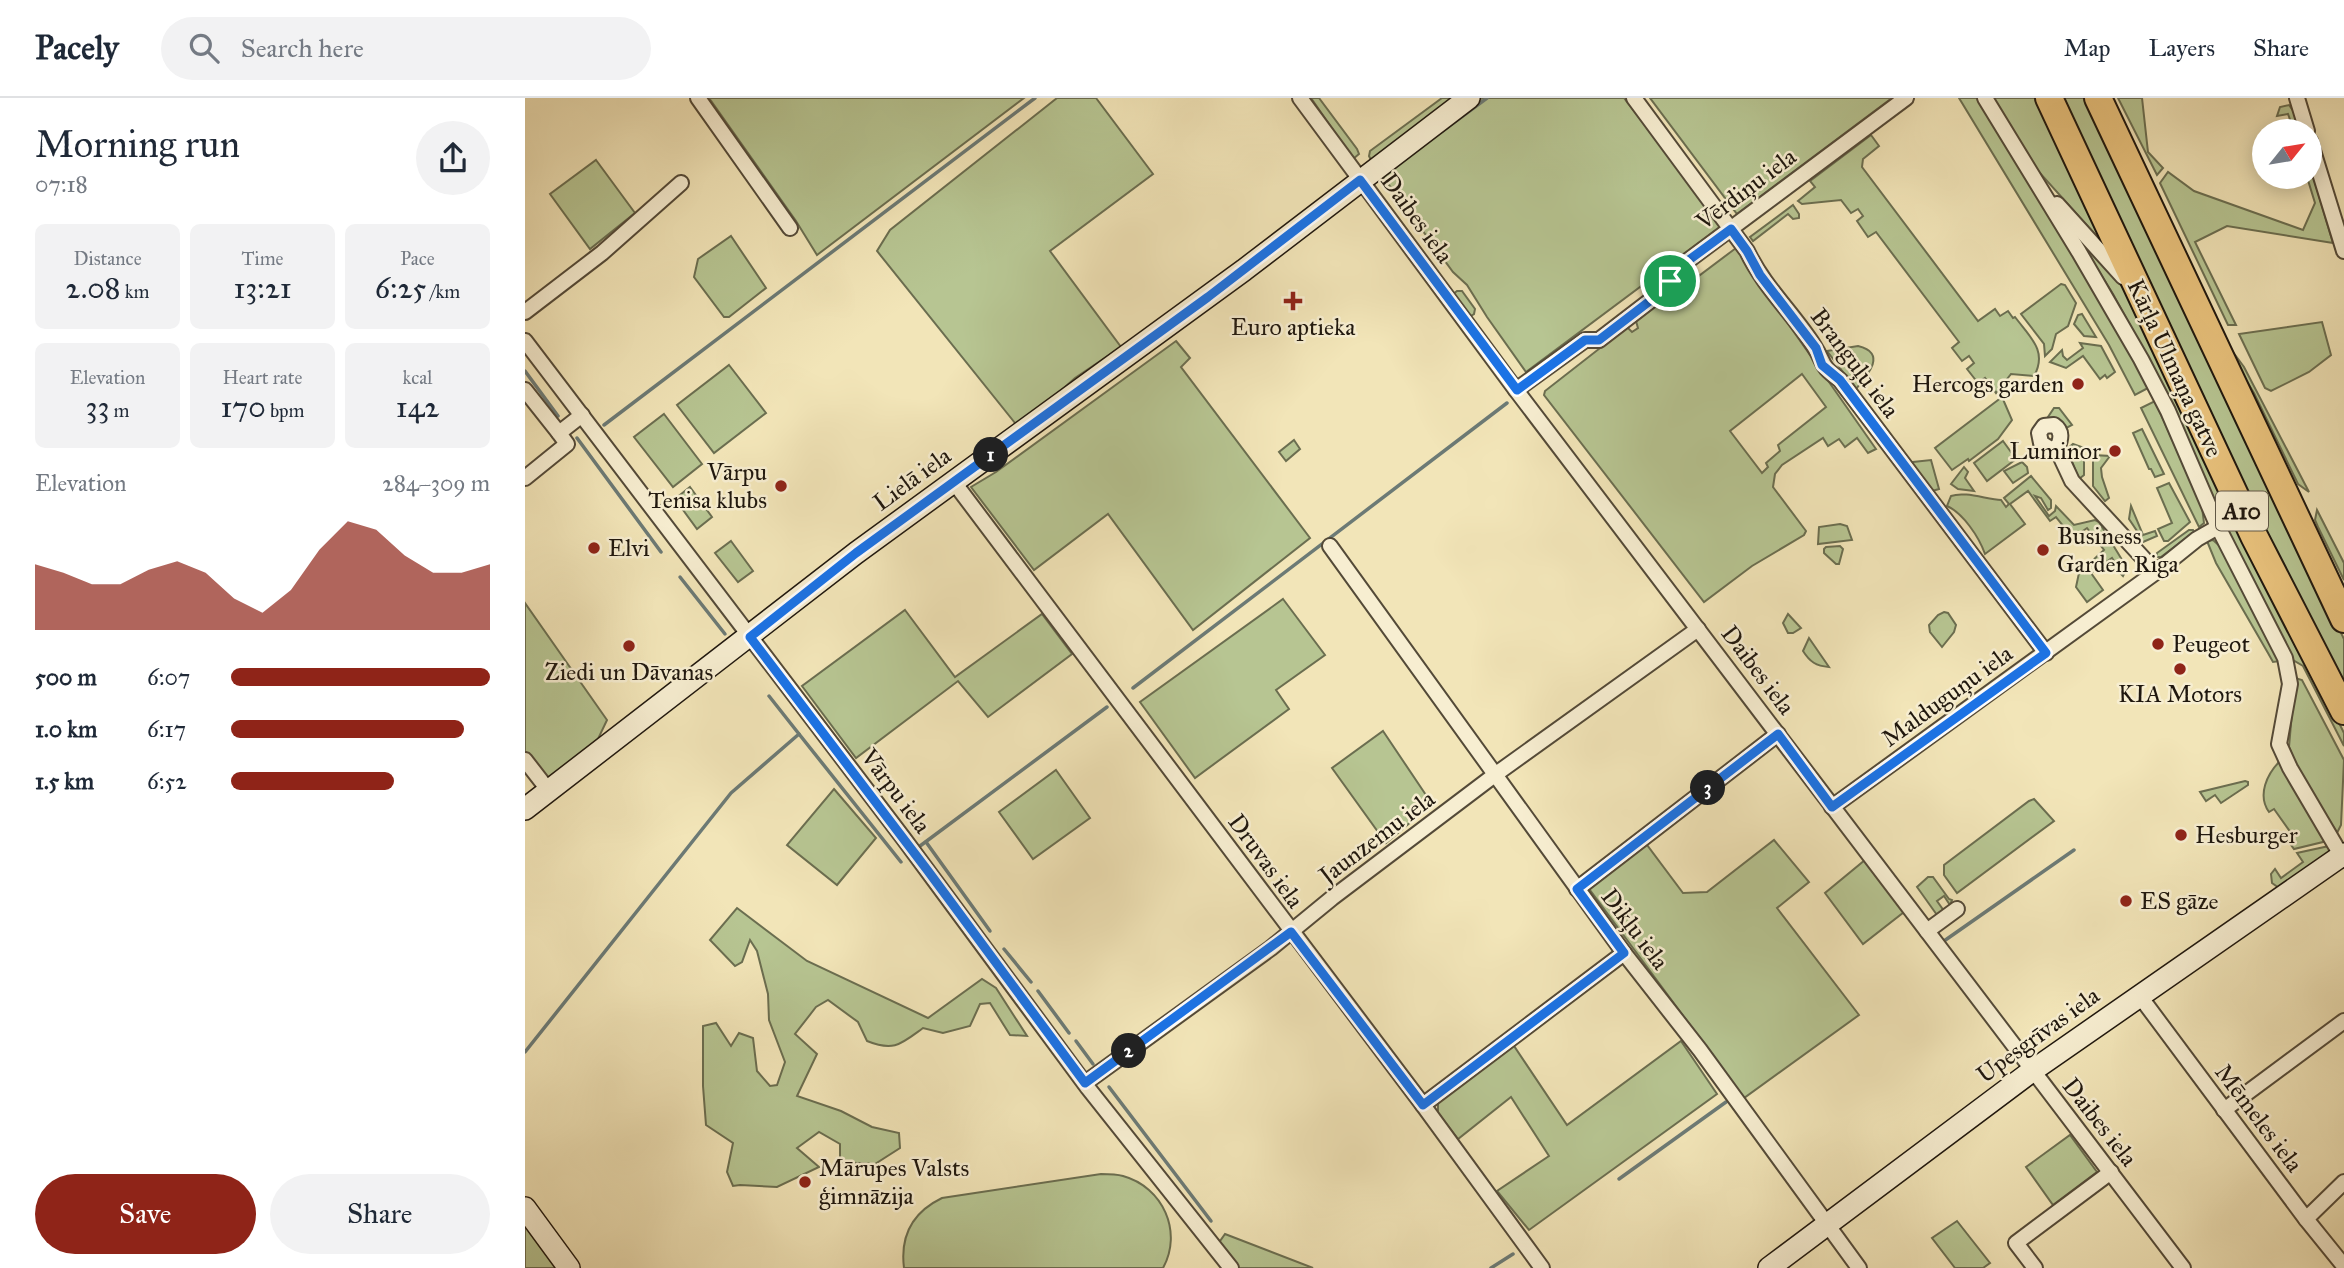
<!DOCTYPE html>
<html lang="en">
<head>
<meta charset="utf-8">
<style>
	body { margin:0; font-family:"IM FELL Great Primer",serif; background:#f2f2f3; color:#1f2937; height:100vh; display:flex; flex-direction:column; font-size:26px; white-space:nowrap }
	* { box-sizing:border-box; margin:0 }
	p { font-size:23px; color:#747a83 }
	.icon { flex:none; width:38px; height:38px; fill:none; stroke:currentColor; stroke-width:2; stroke-linecap:round; stroke-linejoin:round }
	.map { position:relative; flex:1; overflow:hidden }
	.drawer { display:flex; flex-direction:column; background:#fff; width:525px }
	.drawer>* { flex:none }
	.needle { width:46px; rotate:60deg }
	.fabs { position:absolute; left:1727px; top:21px; display:grid; gap:14px }
	.fabs a { display:grid; place-items:center; width:70px; height:70px; border-radius:50%; background:#fff; box-shadow:0 4px 18px #0003; font-size:35px }
	.pin { position:absolute; display:grid; place-items:center; width:60px; height:60px; color:#fff; margin:-30px; border:4px solid #fff; border-radius:50%; box-shadow:0 2px 7px #0007 }
	.km { position:absolute; width:35px; height:35px; margin:-18px; border-radius:50%; background:#222; color:#fff; font-size:19px; line-height:35px; text-align:center }
	.round { display:grid; place-items:center; flex:none; width:74px; height:74px; border-radius:37px; background:#f2f2f3 }
	.headline { display:flex; align-items:center; justify-content:space-between; height:119px; padding:0 35px }
	h1 { font-size:38px; font-weight:600; line-height:52px }
	.figures { display:grid; grid-template-columns:repeat(3,1fr); gap:10px; height:119px; padding:7px 35px }
	.figures div { display:grid; align-content:center; border-radius:10px; background:#f2f2f3; text-align:center }
	.figures b { font-size:30px; font-weight:600 }
	.figures small { font-size:19px; font-weight:400 }
	.figures p { font-size:19px }
	.chart { height:196px; padding:14px 35px }
	.chart p { display:flex; justify-content:space-between }
	.chart svg { width:100%; height:126px; margin-top:7px; fill:#8f2418; opacity:.7 }
	.action { display:flex; gap:14px; margin-top:auto; padding:14px 35px }
	.action a { flex:1; height:80px; border-radius:42px; background:#8f2418; color:#fff; font-size:28px; font-weight:600; line-height:80px; text-align:center }
	.action a+a { background:#f2f2f3; color:#1f2937 }
	ul { padding:0 35px; list-style:none; font-size:23px }
	li { display:grid; grid-template-columns:112px 84px 1fr; align-items:center; height:52px }
	li i { height:18px; border-radius:9px; background:#8f2418 }
	header { display:flex; align-items:center; gap:42px; box-sizing:border-box; height:98px; padding:0 35px; background:#fff; border-bottom:2px solid #e0e1e3 }
	header strong { font-size:33px }
	nav { display:flex; gap:38px; margin-inline-start:auto; font-size:24px }
	.search { width:490px; height:63px; background:#f2f2f3; display:flex; align-items:center; gap:18px; box-sizing:border-box; padding:0 24px; border-radius:38px; color:#747a83; font-size:26px }
	main { display:flex; flex:1; min-height:0 }
	.map>svg:first-child { display:block }
</style>
</head>
<body>
<header>
<strong>Pacely</strong>
<div class="search"><svg class="icon" aria-label="search" viewBox="0 0 24 24"><circle cx="10" cy="10" r="6"/><path d="M15 15l6 6"/></svg>Search here</div>
<nav><a>Map</a><a>Layers</a><a>Share</a></nav>
</header>
<main>
<section class="drawer">
<div class="headline"><div><h1>Morning run</h1><p>07:18</p></div><a class="round"><svg class="icon" aria-label="share" viewBox="0 0 24 24"><path d="M12 15V3M7 8l5-5 5 5M5 13v7h14v-7"/></svg></a></div>
<div class="figures">
<div><p>Distance</p><b>2.08<small> km</small></b></div>
<div><p>Time</p><b>13:21</b></div>
<div><p>Pace</p><b>6:25<small> /km</small></b></div>
</div>
<div class="figures">
<div><p>Elevation</p><b>33<small> m</small></b></div>
<div><p>Heart rate</p><b>170<small> bpm</small></b></div>
<div><p>kcal</p><b>142</b></div>
</div>
<div class="chart"><p><span>Elevation</span>284–309 m</p>
<svg viewBox="0 0 160 44" preserveAspectRatio="none"><path d="M0 44V21L10 24L20 28L30 28L40 23L50 20L60 24L70 33L80 38L90 30L100 16L110 6L120 9L130 18L140 24L150 24L160 21V44z"/></svg>
</div>
<ul>
<li><b>500 m</b>6:07<i style="width:100%"></i></li>
<li><b>1.0 km</b>6:17<i style="width:90%"></i></li>
<li><b>1.5 km</b>6:52<i style="width:63%"></i></li>
</ul>
<div class="action"><a>Save</a><a>Share</a></div>
</section>
<div class="map">
<svg width="1819" height="1170" viewBox="0 0 1819 1170">
	<rect width="100%" height="100%" fill="#f2e5b8"/>
	<filter id="stains"><feTurbulence type="fractalNoise" baseFrequency=".00286" numOctaves="4"/><feColorMatrix values="0 0 0 0 .2 0 0 0 0 .09 0 0 0 0 .02 0 0 0 .5 -.17"/></filter>
	<radialGradient id="worn" r=".72"><stop offset=".6" stop-color="#630" stop-opacity="0"/><stop offset="1" stop-color="#630" stop-opacity=".3"/></radialGradient>
	<g fill="#b7c592" stroke="#6b6e50" stroke-width="2" fill-rule="evenodd">
		<path d="M184 0H499L292 157 271 123Z"/>
		<path d="M532 0H571L628 76 525 153 596 249 550 280 494 330 352 153 365 132Z"/>
		<path d="M786 0H794L832 51 834 56 828 61Z"/>
		<path d="M917 0H932L847 64 844 58 845 53Z"/>
		<path d="M957 0H1099L1196 127 1192 134 1190 133 1001 274 962 219 942 187 928 174 856 76Z"/>
		<path d="M1125 0H1367L1212 116Z"/>
		<path d="M1434 0H1453L1587 221 1623 290 1610 297 1584 247Z"/>
		<path d="M1468 0H1518L1586 154 1513 73Z"/>
		<path d="M1532 0H1560L1819 541V596Z"/>
		<path d="M1593 0H1617L1623 54 1638 70 1632 77Z"/>
		<path d="M1764 7 1769 14 1775 33H1769L1763 16 1752 18 1755 9Z"/>
		<path d="M1346 37 1354 48 1338 61 1337 69 1453 223 1470 211 1475 218 1483 213 1488 220 1490 219C1505 239 1523 253 1509 278L1486 276 1471 295 1460 280 1453 285 1442 271 1449 265 1444 258 1437 263 1427 250 1434 244 1351 134 1343 139 1332 123 1338 118 1333 111 1326 115 1316 102 1277 106 1273 103 1290 89 1285 83Z"/>
		<path d="M71 62 110 115 65 151 25 96Z"/>
		<path d="M1785 68 1808 145 1702 128 1670 144 1711 227H1703L1635 85 1643 74 1669 93 1778 132 1790 105 1782 79H1785Z"/>
		<path d="M1268 107 1274 116V120L1268 121 1263 116 1228 143 1225 139Z"/>
		<path d="M1549 133 1578 161 1603 197 1819 635V648L1778 568 1768 562 1709 448 1638 288 1588 196Z"/>
		<path d="M206 138 241 190 204 219H199L169 179 173 161Z"/>
		<path d="M1211 150 1214 151 1224 170 1351 351 1343 355 1332 340 1320 349 1314 341 1303 348 1298 340 1257 367 1250 376 1248 389 1281 433 1279 437 1227 468 1179 504 1019 297 1020 293 1102 229 1107 234 1113 230 1111 223 1152 191 1154 177 1159 173 1167 183ZM1277 276 1301 309 1253 347 1255 353 1241 365 1243 369 1237 375 1205 333Z"/>
		<path d="M1536 186 1540 187 1551 205 1543 228 1531 236 1527 251 1520 258 1519 246 1496 216Z"/>
		<path d="M932 193H937L950 211 949 216 944 219 927 197Z"/>
		<path d="M1557 216 1571 239 1559 238 1549 226 1553 217Z"/>
		<path d="M1797 224 1806 257 1784 274 1746 293 1740 290 1714 236Z"/>
		<path d="M651 243 665 260 656 269 785 440 668 532 583 416 509 472 446 389 471 374Z"/>
		<path d="M1555 245 1576 248 1590 274 1582 280 1580 277 1575 281 1558 258 1541 270 1525 264 1537 252 1538 258 1542 262 1558 250Z"/>
		<path d="M1702 246 1719 269 1784 394 1773 386 1729 295 1702 252Z"/>
		<path d="M1333 248C1363 255 1342 278 1331 291L1302 253Z"/>
		<path d="M204 267 241 315 189 355 152 307Z"/>
		<path d="M1477 299 1487 322 1473 341 1444 363 1443 361 1427 372 1410 350Z"/>
		<path d="M1630 303 1677 409 1679 425 1674 429 1616 310Z"/>
		<path d="M1529 310H1534L1547 327 1541 330V341L1523 319Z"/>
		<path d="M139 316 177 366 148 389 109 339Z"/>
		<path d="M1617 331 1639 376 1630 379 1626 371H1624L1608 335Z"/>
		<path d="M769 342 775 351 761 363 754 354Z"/>
		<path d="M1478 343 1491 361 1462 383 1449 365Z"/>
		<path d="M1548 346 1559 350V377L1554 381 1542 351Z"/>
		<path d="M1568 357 1585 358 1576 370 1577 379 1584 400 1580 403 1568 388Z"/>
		<path d="M1406 362 1414 391 1407 393 1386 367 1388 364Z"/>
		<path d="M1497 364 1502 369 1503 375 1488 385 1479 373Z"/>
		<path d="M1439 369 1443 374 1440 380 1449 393 1433 391 1426 386Z"/>
		<path d="M1506 378 1526 402V410L1523 412 1516 400 1510 398 1524 418 1530 413 1531 408 1549 427 1570 422 1574 424 1602 470 1598 478 1591 471 1593 469 1587 460 1566 475 1578 492 1562 504 1551 489 1554 475 1579 452 1562 430 1541 445 1538 440 1544 435 1531 419 1525 423 1503 393 1485 406 1500 426 1460 456C1454 439 1438 415 1422 408L1426 398C1439 393 1461 401 1476 402L1481 409 1484 406 1479 400Z"/>
		<path d="M1644 385 1665 424 1643 443H1639L1633 431 1647 425 1632 390Z"/>
		<path d="M165 389 187 419 172 431 150 401Z"/>
		<path d="M1606 408 1618 437 1630 433 1632 438 1618 444 1613 439 1614 436 1604 421Z"/>
		<path d="M1792 412 1819 465V482L1793 429 1790 422Z"/>
		<path d="M1315 426 1322 428 1327 442 1293 446 1294 429Z"/>
		<path d="M1664 432H1668L1669 434 1636 459H1631L1632 455Z"/>
		<path d="M1688 442 1698 451 1755 563 1748 564 1743 555 1691 465 1682 443Z"/>
		<path d="M206 443 228 473 213 484 190 455Z"/>
		<path d="M1301 449 1315 448 1318 451 1314 466H1311L1299 455V451Z"/>
		<path d="M758 501 800 557 751 592 764 611 670 680 615 604Z"/>
		<path d="M0 505 82 622 73 641 24 683 0 657Z"/>
		<path d="M380 512 430 579 517 516 547 556 463 619 433 583 331 660 277 588Z"/>
		<path d="M1419 514 1423 515 1431 527 1429 534 1417 549 1405 534 1404 527 1413 517Z"/>
		<path d="M1263 516 1276 530 1268 535H1263L1258 525Z"/>
		<path d="M1284 540 1304 569C1291 568 1285 564 1278 553Z"/>
		<path d="M1770 580 1777 582 1819 662 1816 727 1812 735 1772 669 1764 649Z"/>
		<path d="M858 633 907 706 861 745 807 670Z"/>
		<path d="M1755 663 1802 743 1769 751 1761 740 1766 735 1749 711 1744 714C1732 697 1742 676 1755 663Z"/>
		<path d="M531 672 565 720 508 761 474 714Z"/>
		<path d="M1720 683 1723 684V687L1696 705 1690 697 1681 703 1675 694Z"/>
		<path d="M309 691 351 740 312 787 262 747Z"/>
		<path d="M1509 701 1529 723 1432 795 1419 777V767L1504 703Z"/>
		<path d="M1249 742 1284 784 1252 810 1334 917 1219 1000 1062 788 1119 743 1158 795 1182 794Z"/>
		<path d="M1804 748 1805 756 1754 790 1747 785 1746 776 1750 771 1756 780 1778 764 1772 755Z"/>
		<path d="M1340 762 1379 814 1338 846 1300 795Z"/>
		<path d="M1403 779H1408L1424 801 1427 802 1425 807 1419 798 1412 803 1419 813 1412 817 1392 789Z"/>
		<path d="M212 810 282 863 403 920 457 881 471 890 502 938 485 937 465 905 455 906 445 928 418 935 398 930C376 946 369 954 342 943L333 924 303 902 291 909 270 936 292 956 272 998 316 1013 347 1029 374 1035 375 1050 350 1066 315 1064V1046L294 1034 272 1050 294 1069 252 1089 215 1087 208 1088 202 1074 208 1045 181 1027 178 988V928L191 925 206 948 214 935 228 940 232 973 245 988 252 987 260 964 244 922 243 896 232 853 225 842 217 864 210 868 185 842Z"/>
		<path d="M1156 943 1192 996 1004 1132 972 1093 1024 1058 986 999 933 1041 913 1015V1001L987 945 1042 1027Z"/>
		<path d="M1545 1037 1572 1074 1528 1107 1501 1069Z"/>
		<path d="M576 1076C583 1076 591 1076 598 1078 638 1089 658 1134 638 1170H379C375 1138 388 1114 417 1100Z"/>
		<path d="M1432 1123 1465 1165 1458 1170H1430L1407 1140Z"/>
		<path d="M0 1125 34 1170H0Z"/>
		<path d="M700 1136 788 1170H714L693 1146Z"/>
	</g>
	<g fill="none" stroke-linecap="round" stroke-linejoin="round">
		<g stroke="#6c7a75" stroke-width="3.5">
			<path d="M916 34 962 0"/>
			<path d="M0 273 33 318"/>
			<path d="M79 327 510 0"/>
			<path d="M52 340 136 454"/>
			<path d="M155 479 200 536"/>
			<path d="M608 590 982 305"/>
			<path d="M274 636 376 764"/>
			<path d="M401 744 465 833"/>
			<path d="M395 748 582 609"/>
			<path d="M1419 843 1549 752"/>
			<path d="M479 851 506 884"/>
			<path d="M513 893 544 935"/>
			<path d="M551 943 568 966"/>
			<path d="M0 954 206 695 274 636 244 598"/>
			<path d="M584 989 686 1123"/>
			<path d="M1094 1081 1201 1004"/>
			<path d="M966 1170 988 1156"/>
		</g>
		<defs>
			<g id="street">
				<path d="M173 0 265 130"/>
				<path d="M775 0 991 292 1658 1170"/>
				<path d="M1109 0 1222 153C1239 189 1268 215 1289 248 1301 267 1294 267 1315 282L1521 555"/>
				<path d="M1460 0 1554 154 1616 261 1643 313 1693 429 1760 560 1765 586 1754 646 1765 670 1819 762"/>
				<path d="M1772 0 1782 33"/>
				<path d="M1785 43 1819 153"/>
				<path d="M1532 106 1598 179"/>
				<path d="M0 214 77 155 156 85"/>
				<path d="M0 243 379 741 563 990 706 1170"/>
				<path d="M0 292 34 335"/>
				<path d="M991 292 1060 242H1074L1143 189 1149 173 1381 0"/>
				<path d="M1532 351C1536 341 1538 333 1529 327L1519 328 1514 335 1516 345 1524 350 1532 351 1547 383 1631 474"/>
				<path d="M0 380 42 346 34 335 57 317"/>
				<path d="M428 383 898 1007 1017 1170"/>
				<path d="M805 448 1099 855 1175 952 1334 1170"/>
				<path d="M0 662 24 693"/>
				<path d="M1307 709 1631 474 1672 441 1693 429"/>
				<path d="M1052 791 1253 636"/>
				<path d="M1402 833 1432 811"/>
				<path d="M1614 897 1781 1121 1819 1168"/>
				<path d="M560 985 746 850 807 800 971 676 1173 531"/>
				<path d="M898 1007 1099 855"/>
				<path d="M1699 1012 1819 923"/>
				<path d="M1781 1121 1819 1084"/>
				<path d="M1510 1170 1491 1145 1586 1074"/>
			</g>
			<g id="secondary">
				<path d="M0 711 331 455 719 172 944 0"/>
				<path d="M0 1110 44 1170"/>
				<path d="M1244 1170 1507 973 1819 756"/>
			</g>
			<g id="highway">
				<path d="M1524 0 1729 438 1819 613"/>
				<path d="M1573 0 1819 521"/>
			</g>
		</defs>
		<use href="#street" stroke="#544a38" stroke-width="18"/>
		<use href="#secondary" stroke="#1f170e" stroke-width="24"/>
		<use href="#highway" stroke="#1f170e" stroke-width="30"/>
		<use href="#street" stroke="#f7eed1" stroke-width="14"/>
		<use href="#secondary" stroke="#f7eed1" stroke-width="21"/>
		<use href="#highway" stroke="#e9c27c" stroke-width="26"/>
	</g>
	<g fill="none" stroke-linecap="round" stroke-linejoin="round">
		<defs>
			<path id="route" d="M835 82 992 292 1060 242H1074L1143 189 1149 173 1206 131 1222 153 1235 177 1291 250 1297 267 1315 282 1521 555 1307 709 1253 636 1052 791 1099 855 898 1007 766 834 560 985 403 773 225 539 331 455 683 199Z"/>
		</defs>
		<use href="#route" stroke="#fff" stroke-width="14"/>
		<use href="#route" stroke="#1a73e8" stroke-width="9"/>
	</g>
	<g fill="#8f2418" stroke="#f7eed1" stroke-width="2.5">
		<path d="M764.5 192.5h7v7h7v7h-7v7h-7v-7h-7v-7h7z"/>
		<circle cx="1553" cy="286" r="7"/>
		<circle cx="1590" cy="353" r="7"/>
		<circle cx="256" cy="388" r="7"/>
		<circle cx="69" cy="450" r="7"/>
		<circle cx="1518" cy="452" r="7"/>
		<circle cx="1633" cy="546" r="7"/>
		<circle cx="104" cy="548" r="7"/>
		<circle cx="1655" cy="571" r="7"/>
		<circle cx="1656" cy="737" r="7"/>
		<circle cx="1601" cy="803" r="7"/>
		<circle cx="280" cy="1084" r="7"/>
	</g>
	<g text-anchor="middle" stroke-width="5" stroke-linejoin="round" paint-order="stroke">
		<rect fill="#f7eed1" stroke="#605848" stroke-width="2" x="1691" y="393.5" width="52" height="39" rx="5"/>
		<g font-size="23" font-weight="bold" fill="#1f170e">
			<text x="1717" y="421">A10</text>
		</g>
		<g font-size="24" fill="#1f170e" stroke="#f7eed1">
			<text transform="translate(1221 91) rotate(-37)" y="8">Vērdiņu iela</text>
			<text transform="translate(892 120) rotate(54)" y="8">Daibes iela</text>
			<text transform="translate(1330 265) rotate(53)" y="8">Branguļu iela</text>
			<text transform="translate(1650 270) rotate(65)" y="8">Kārļa Ulmaņa gatve</text>
			<text transform="translate(387 381) rotate(-36)" y="8">Lielā iela</text>
			<text transform="translate(1233 572) rotate(53)" y="8">Daibes iela</text>
			<text transform="translate(1422 598) rotate(-36)" y="8">Malduguņu iela</text>
			<text transform="translate(371 693) rotate(53)" y="8">Vārpu iela</text>
			<text transform="translate(852 739) rotate(-37)" y="8">Jaunzemu iela</text>
			<text transform="translate(741 763) rotate(54)" y="8">Druvas iela</text>
			<text transform="translate(1110 831) rotate(53)" y="8">Dikļu iela</text>
			<text transform="translate(1513 937) rotate(-36)" y="8">Upesgrīvas iela</text>
			<text transform="translate(1734 1020) rotate(53)" y="8">Mēmeles iela</text>
			<text transform="translate(1575 1024) rotate(52)" y="8">Daibes iela</text>
		</g>
		<g font-size="24" fill="#1f170e" stroke="#f7eed1" text-anchor="start">
			<text x="768" y="237" text-anchor="middle">Euro aptieka</text>
			<text x="1539" y="294" text-anchor="end">Hercogs garden</text>
			<text x="1576" y="361" text-anchor="end">Luminor</text>
			<text x="242" y="382" text-anchor="end">Vārpu<tspan x="242" dy="28">Tenisa klubs</tspan></text>
			<text x="1532" y="446">Business<tspan x="1532" dy="28">Garden Riga</tspan></text>
			<text x="83" y="458">Elvi</text>
			<text x="1647" y="554">Peugeot</text>
			<text x="104" y="582" text-anchor="middle">Ziedi un Dāvanas</text>
			<text x="1655" y="604" text-anchor="middle">KIA Motors</text>
			<text x="1670" y="745">Hesburger</text>
			<text x="1615" y="811">ES gāze</text>
			<text x="294" y="1078">Mārupes Valsts<tspan x="294" dy="28">ģimnāzija</tspan></text>
		</g>
	</g>
	<rect width="100%" height="100%" filter="url(#stains)"/>
	<rect width="100%" height="100%" fill="url(#worn)"/>
</svg>
<div class="fabs">
<a><svg class="needle" viewBox="-14 -14 28 28"><path d="M0-13l5 13h-10z" fill="#e53935"/><path d="M0 13l5-13h-10z" fill="#747a83"/></svg></a>
</div>
<div class="pin" style="left:1145px;top:183px;background:#1e9e55"><svg class="icon" aria-label="arrive" viewBox="0 0 24 24"><path d="M6 21V4h12l-3 4 3 4H6"/></svg></div>
<b class="km" style="left:466px;top:357px">1</b>
<b class="km" style="left:604px;top:953px">2</b>
<b class="km" style="left:1183px;top:690px">3</b>
</div>
</main>
</body>
</html>
